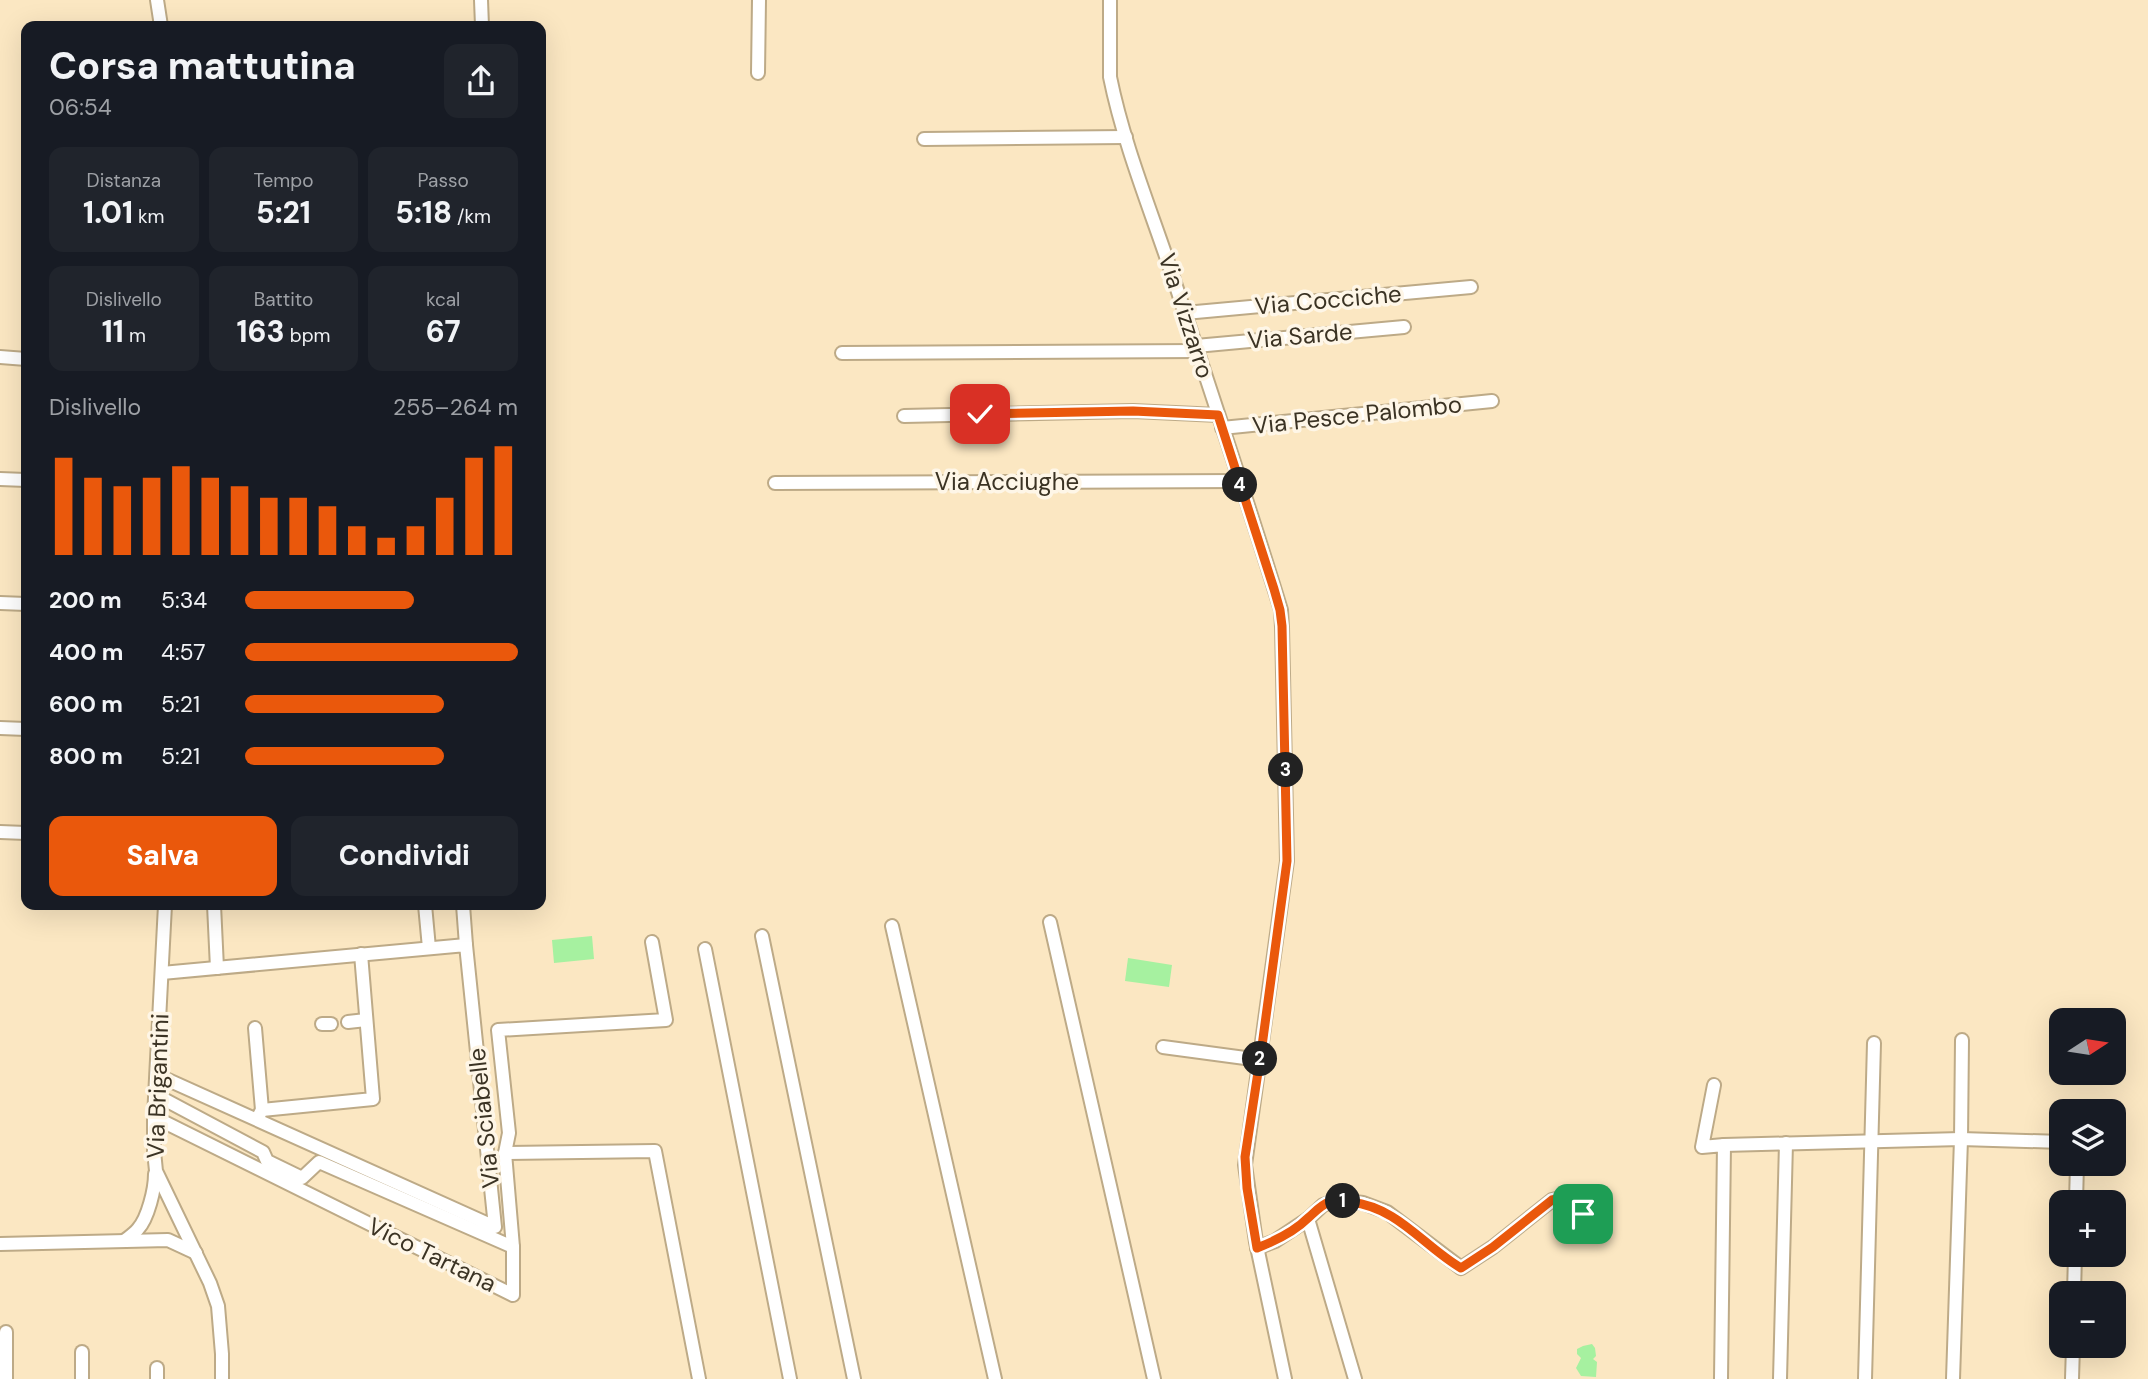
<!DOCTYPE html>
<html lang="it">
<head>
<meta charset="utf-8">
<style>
	body { margin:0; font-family:"DM Sans",sans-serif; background:#20242c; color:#f1f3f6; height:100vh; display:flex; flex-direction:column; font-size:26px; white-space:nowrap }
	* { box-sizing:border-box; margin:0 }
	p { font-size:23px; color:#9ea1a6 }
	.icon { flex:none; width:38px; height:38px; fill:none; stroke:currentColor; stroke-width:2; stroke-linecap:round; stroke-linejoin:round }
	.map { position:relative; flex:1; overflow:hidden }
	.sheet { position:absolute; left:21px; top:21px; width:525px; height:889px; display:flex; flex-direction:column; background:#171b24; border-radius:14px; box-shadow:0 7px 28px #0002 }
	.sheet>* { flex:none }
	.needle { width:46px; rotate:78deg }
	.controls { position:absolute; left:2049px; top:1008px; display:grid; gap:14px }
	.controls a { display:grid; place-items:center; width:77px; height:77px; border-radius:14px; background:#171b24; box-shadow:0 7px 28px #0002; font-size:35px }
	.pin { position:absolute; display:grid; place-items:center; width:60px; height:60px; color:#fff; margin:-30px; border-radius:14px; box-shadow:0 4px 10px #0006 }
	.km { position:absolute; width:35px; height:35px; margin:-18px; border-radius:50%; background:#222; color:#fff; font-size:19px; line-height:35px; text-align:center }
	.round { display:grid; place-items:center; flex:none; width:74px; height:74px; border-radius:14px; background:#20242c }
	.head { display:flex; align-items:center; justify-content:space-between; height:119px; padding:0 28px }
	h1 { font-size:38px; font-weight:800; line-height:52px }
	.metrics { display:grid; grid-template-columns:repeat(3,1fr); gap:10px; height:119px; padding:7px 28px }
	.metrics div { display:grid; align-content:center; border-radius:14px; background:#20242c; text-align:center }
	.metrics b { font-size:30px; font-weight:800 }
	.metrics small { font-size:19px; font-weight:400 }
	.metrics p { font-size:19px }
	.chart { height:196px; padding:14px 28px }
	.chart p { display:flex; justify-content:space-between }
	.chart svg { width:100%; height:126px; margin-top:7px; stroke:#ea580c; stroke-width:6 }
	.action { display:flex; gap:14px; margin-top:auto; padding:14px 28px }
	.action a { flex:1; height:80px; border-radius:14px; background:#ea580c; color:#fff; font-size:28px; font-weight:800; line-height:80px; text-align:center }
	.action a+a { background:#20242c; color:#f1f3f6 }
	ul { padding:0 28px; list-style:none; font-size:23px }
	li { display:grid; grid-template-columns:112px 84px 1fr; align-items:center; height:52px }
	li i { height:18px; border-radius:9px; background:#ea580c }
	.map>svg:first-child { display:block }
</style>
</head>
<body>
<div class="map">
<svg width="2148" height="1379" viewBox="0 0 2148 1379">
	<rect width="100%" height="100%" fill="#fbe7c2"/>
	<g fill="#a6f1a0">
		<path d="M592 936 594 959 554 963 552 940Z"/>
		<path d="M1128 958 1172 965 1169 987 1125 981Z"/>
		<path d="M1592 1344 1595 1348 1596 1356 1593 1359 1597 1362 1596 1377 1581 1376 1576 1368 1581 1358 1577 1354V1349L1583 1346Z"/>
	</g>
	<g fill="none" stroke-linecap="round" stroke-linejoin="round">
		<defs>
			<g id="minor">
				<path d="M157 0 161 26"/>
				<path d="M481 0 482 26"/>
				<path d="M1110 0V77C1124 146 1152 213 1174 280 1210 389 1247 499 1281 610L1282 627 1287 861 1245 1165 1256 1242 1285 1379"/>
				<path d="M758 73 759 0"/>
				<path d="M924 139 1126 137"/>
				<path d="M1185 313 1471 287"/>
				<path d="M1196 346 1404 327"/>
				<path d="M842 353 1198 351"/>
				<path d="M0 357 26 359"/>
				<path d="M904 416 1133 411 1218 415"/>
				<path d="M1222 428 1492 401"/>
				<path d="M0 479 26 480"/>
				<path d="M775 483 1239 481"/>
				<path d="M0 603 26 604"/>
				<path d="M0 728 26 729"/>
				<path d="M0 832 26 833"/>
				<path d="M165 905 154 1117V1151L156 1171 210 1283 218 1306 222 1354V1379"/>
				<path d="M214 905 217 968"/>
				<path d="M425 905 429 948"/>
				<path d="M463 905 466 945"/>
				<path d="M1050 922 1154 1379"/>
				<path d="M892 926 995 1379"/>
				<path d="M762 936 854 1379"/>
				<path d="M705 949 790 1379"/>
				<path d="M348 1022 366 1020"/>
				<path d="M322 1024H331"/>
				<path d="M255 1028 262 1110"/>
				<path d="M1163 1047 1260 1060"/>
				<path d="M157 1075 495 1227 466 945 162 973"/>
				<path d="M1714 1085 1702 1147 1724 1145 1721 1379"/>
				<path d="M156 1095 263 1152 267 1161 302 1178 319 1162 513 1247"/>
				<path d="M154 1117 513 1295V1247L505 1153 509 1133 498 1030 666 1020 652 942"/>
				<path d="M257 1119 262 1110 373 1099 361 954"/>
				<path d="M1724 1145 1961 1139 2062 1142"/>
				<path d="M505 1153 655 1151 699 1379"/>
				<path d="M2076 1202 2077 1164"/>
				<path d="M1308 1219 1355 1379"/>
				<path d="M124 1241C129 1237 134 1234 138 1229 148 1218 155 1189 155 1174"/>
				<path d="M0 1244 168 1240 196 1253"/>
				<path d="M1257 1248 1275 1241 1308 1219 1323 1205 1338 1200 1363 1203 1387 1212 1461 1268 1493 1247 1552 1200 1565 1197 1572 1200 1583 1214"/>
				<path d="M2074 1293 2075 1255"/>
				<path d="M6 1379V1332"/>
				<path d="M82 1379V1352"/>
				<path d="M157 1379V1368"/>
				<path d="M1780 1379 1786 1143"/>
				<path d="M1865 1379 1874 1043"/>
				<path d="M1953 1379 1961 1139 1962 1040"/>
				<path d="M2072 1379 2073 1346"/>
			</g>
		</defs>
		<use href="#minor" stroke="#bdaa87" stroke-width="16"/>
		<use href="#minor" stroke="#fff" stroke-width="12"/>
	</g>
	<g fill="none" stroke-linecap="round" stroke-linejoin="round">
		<defs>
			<path id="route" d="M980 414 1133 411 1218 415 1274 589 1280 610 1282 626 1287 861 1262 1046 1245 1157 1247 1188 1257 1248C1275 1241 1294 1232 1308 1218 1315 1212 1321 1205 1329 1202 1336 1199 1344 1201 1351 1202 1399 1208 1422 1245 1461 1268L1493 1247 1552 1200 1565 1197 1572 1200 1583 1214"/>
		</defs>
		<use href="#route" stroke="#fff" stroke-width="14"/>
		<use href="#route" stroke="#ea580c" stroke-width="9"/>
	</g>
	<g text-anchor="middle" stroke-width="7" stroke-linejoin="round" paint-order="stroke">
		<g font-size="24" fill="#3b3324" stroke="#fef6e7">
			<text transform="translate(1328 300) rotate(-5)" y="8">Via Cocciche</text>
			<text transform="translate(1186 316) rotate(72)" y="8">Via Vizzarro</text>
			<text transform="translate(1300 336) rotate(-5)" y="8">Via Sarde</text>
			<text transform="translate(1357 415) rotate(-6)" y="8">Via Pesce Palombo</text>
			<text x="1007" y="490">Via Acciughe</text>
			<text transform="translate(158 1086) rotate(-88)" y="8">Via Brigantini</text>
			<text transform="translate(484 1118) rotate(-96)" y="8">Via Sciabelle</text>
			<text transform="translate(432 1255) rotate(26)" y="8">Vico Tartana</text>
		</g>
	</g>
</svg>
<div class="controls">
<a><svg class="needle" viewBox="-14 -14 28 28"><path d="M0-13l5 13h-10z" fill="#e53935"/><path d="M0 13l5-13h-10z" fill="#9ea1a6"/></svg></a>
<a><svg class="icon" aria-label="layers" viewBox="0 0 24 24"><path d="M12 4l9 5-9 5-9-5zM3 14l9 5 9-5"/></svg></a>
<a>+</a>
<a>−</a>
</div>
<div class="pin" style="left:1583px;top:1214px;background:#1e9e55"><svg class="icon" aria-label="arrive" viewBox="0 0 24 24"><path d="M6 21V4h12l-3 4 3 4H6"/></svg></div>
<div class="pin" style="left:980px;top:414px;background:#d93025"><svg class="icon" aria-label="check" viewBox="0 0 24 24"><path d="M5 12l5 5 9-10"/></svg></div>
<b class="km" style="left:1343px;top:1201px">1</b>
<b class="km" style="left:1260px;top:1059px">2</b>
<b class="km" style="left:1286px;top:770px">3</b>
<b class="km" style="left:1240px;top:485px">4</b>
<section class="sheet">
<div class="head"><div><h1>Corsa mattutina</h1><p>06:54</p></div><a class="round"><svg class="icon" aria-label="share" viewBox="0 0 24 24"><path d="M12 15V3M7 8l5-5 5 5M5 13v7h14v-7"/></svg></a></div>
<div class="metrics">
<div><p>Distanza</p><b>1.01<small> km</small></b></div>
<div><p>Tempo</p><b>5:21</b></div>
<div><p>Passo</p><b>5:18<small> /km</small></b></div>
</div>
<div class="metrics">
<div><p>Dislivello</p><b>11<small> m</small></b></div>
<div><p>Battito</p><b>163<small> bpm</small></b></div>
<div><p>kcal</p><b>67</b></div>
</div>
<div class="chart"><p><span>Dislivello</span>255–264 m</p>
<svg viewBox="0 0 160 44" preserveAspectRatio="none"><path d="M5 44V10M15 44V17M25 44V20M35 44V17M45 44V13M55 44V17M65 44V20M75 44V24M85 44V24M95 44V27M105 44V34M115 44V38M125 44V34M135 44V24M145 44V10M155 44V6"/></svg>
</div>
<ul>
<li><b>200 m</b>5:34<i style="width:62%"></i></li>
<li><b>400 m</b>4:57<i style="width:100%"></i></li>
<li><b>600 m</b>5:21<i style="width:73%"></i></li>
<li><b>800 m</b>5:21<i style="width:73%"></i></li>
</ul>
<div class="action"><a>Salva</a><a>Condividi</a></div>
</section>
</div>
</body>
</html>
